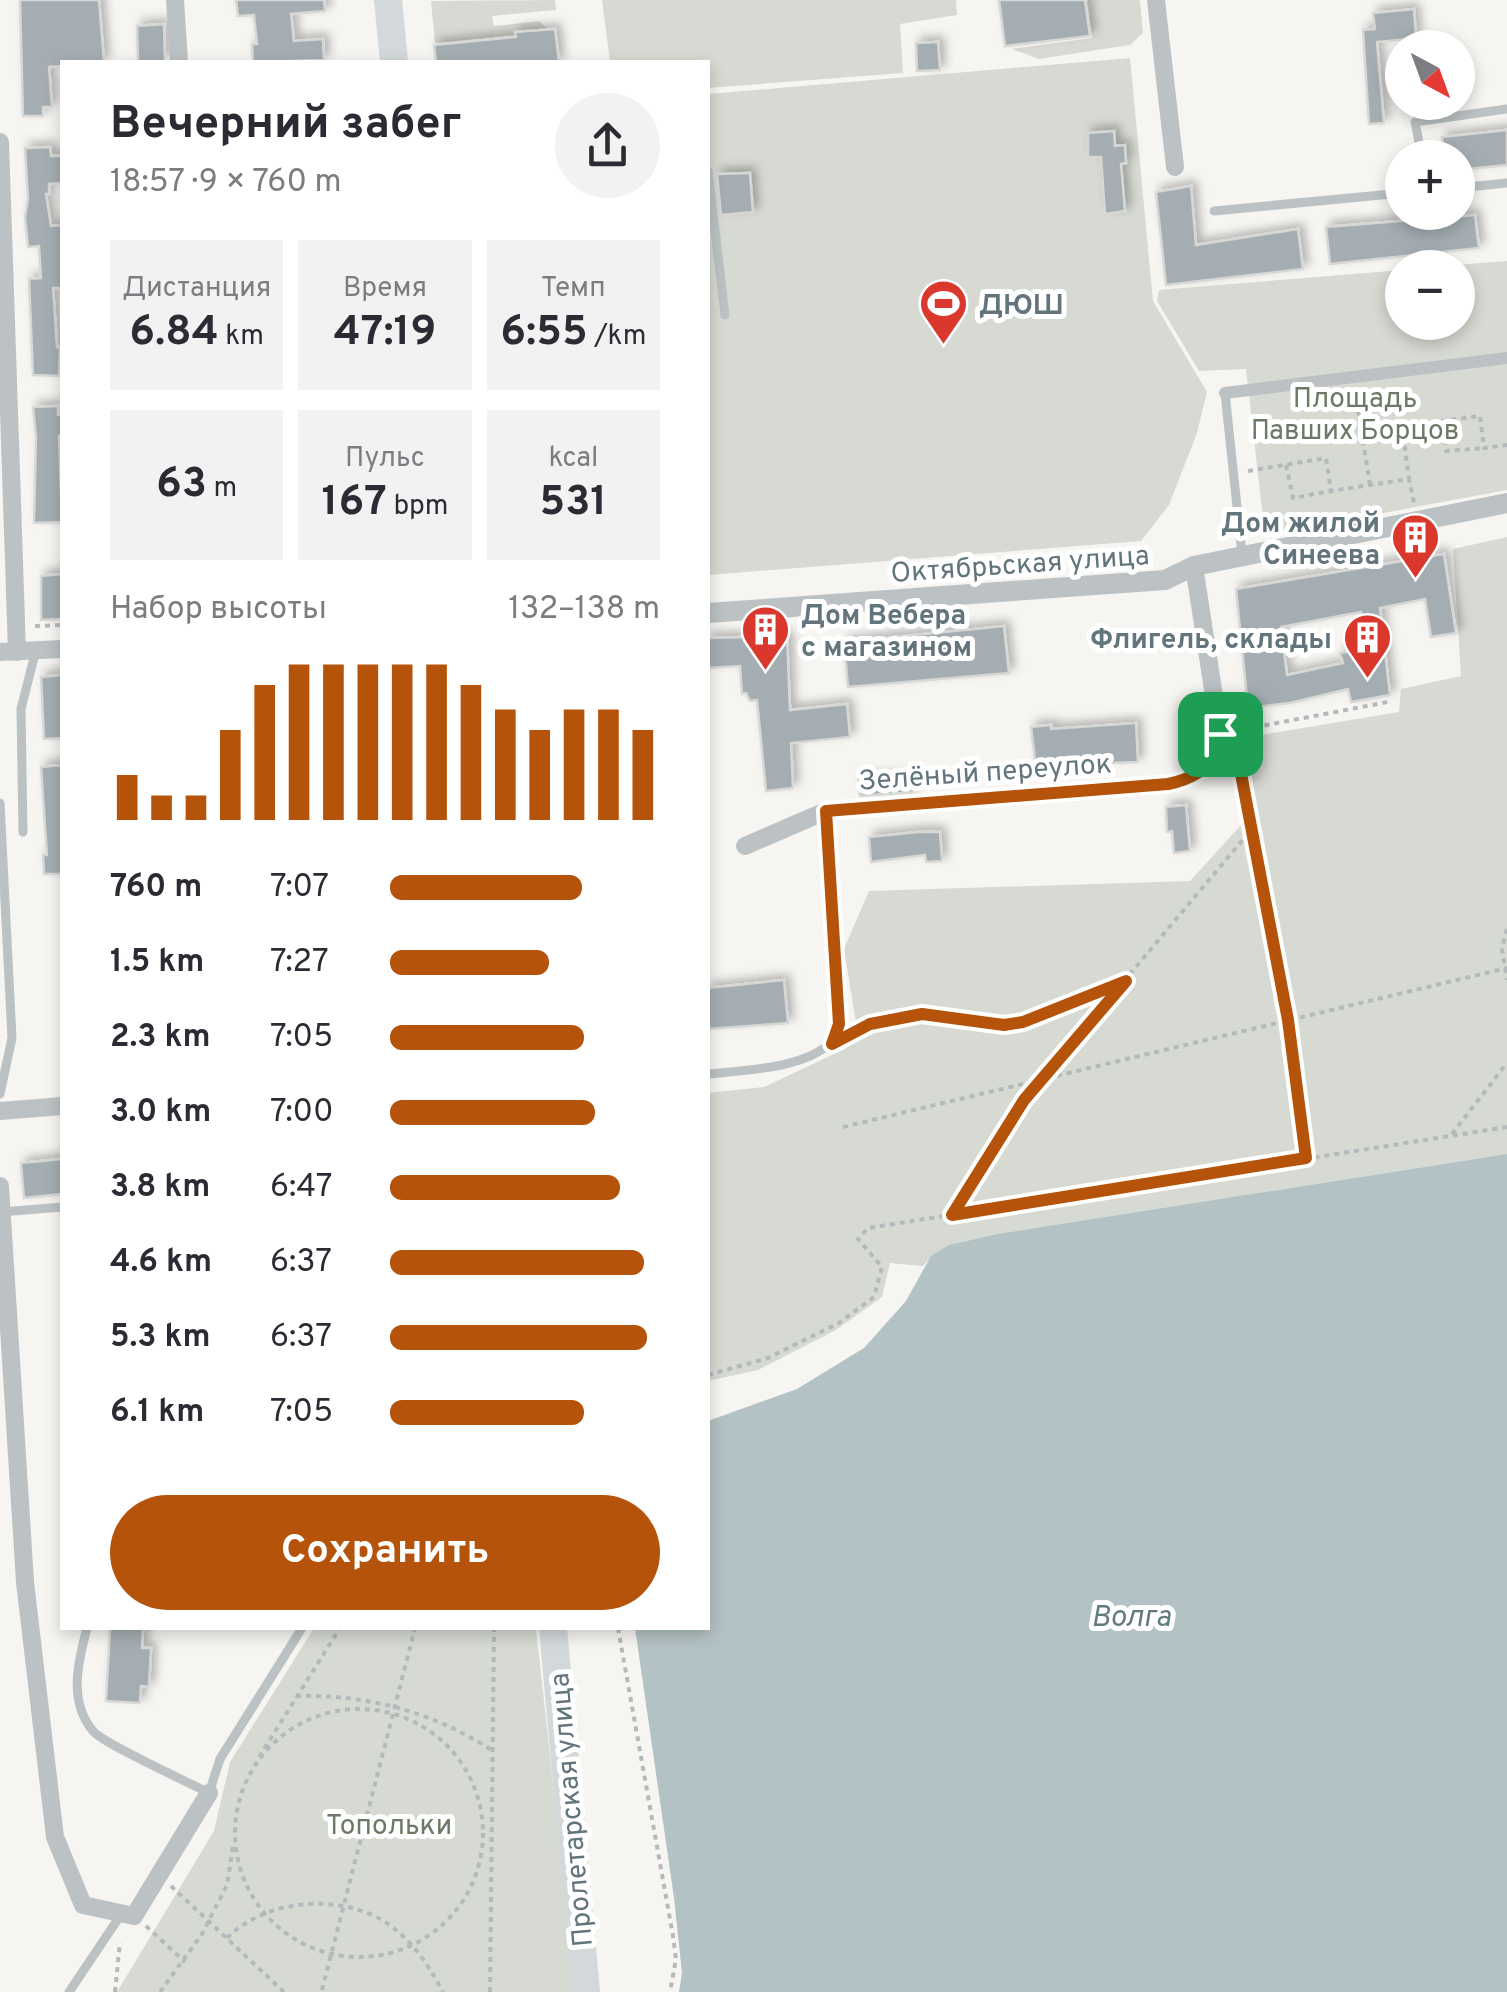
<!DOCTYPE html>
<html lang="ru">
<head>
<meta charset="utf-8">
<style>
	body { margin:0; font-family:Overpass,sans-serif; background:#f2f2f3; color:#2b2b33; height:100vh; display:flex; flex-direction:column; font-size:38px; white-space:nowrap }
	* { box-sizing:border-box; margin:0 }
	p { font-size:32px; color:#7c7c81 }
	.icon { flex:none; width:55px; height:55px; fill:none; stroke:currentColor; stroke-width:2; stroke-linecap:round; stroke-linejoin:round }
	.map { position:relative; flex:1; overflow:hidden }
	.drawer { position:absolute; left:60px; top:60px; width:650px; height:1570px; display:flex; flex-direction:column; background:#fff; border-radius:0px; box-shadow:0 5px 15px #0003 }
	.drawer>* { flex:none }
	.needle { width:65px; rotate:139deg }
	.controls { position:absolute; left:1385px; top:30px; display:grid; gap:20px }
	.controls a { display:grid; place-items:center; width:90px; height:90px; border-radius:50%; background:#fff; box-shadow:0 5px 15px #0003; font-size:50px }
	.pin { position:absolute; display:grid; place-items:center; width:85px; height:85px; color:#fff; margin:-42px; border-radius:20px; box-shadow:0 5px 15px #0006 }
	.round { display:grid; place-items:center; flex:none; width:105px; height:105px; border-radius:52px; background:#f2f2f3 }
	.overview { display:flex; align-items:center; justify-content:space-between; height:170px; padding:0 50px }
	h1 { font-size:45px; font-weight:700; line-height:75px }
	.metrics { display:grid; grid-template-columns:repeat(3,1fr); gap:15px; height:170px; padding:10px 50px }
	.metrics div { display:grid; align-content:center; border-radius:0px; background:#f2f2f3; text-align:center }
	.metrics b { font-size:42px; font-weight:700 }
	.metrics small { font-size:28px; font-weight:400 }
	.metrics p { font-size:28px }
	.chart { height:280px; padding:20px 50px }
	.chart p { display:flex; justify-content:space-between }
	.chart svg { width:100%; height:180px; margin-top:10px; stroke:#b45309; stroke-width:6 }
	.primary-button { display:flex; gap:20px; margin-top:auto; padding:20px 50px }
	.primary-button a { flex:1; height:115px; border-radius:60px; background:#b45309; color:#fff; font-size:40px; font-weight:700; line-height:115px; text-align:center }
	ul { padding:0 50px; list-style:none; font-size:32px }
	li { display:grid; grid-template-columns:160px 120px 1fr; align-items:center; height:75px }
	li i { height:25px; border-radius:12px; background:#b45309 }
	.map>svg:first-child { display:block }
</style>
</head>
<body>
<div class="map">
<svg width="1507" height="1992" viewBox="0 0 1507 1992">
	<defs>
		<filter id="shadow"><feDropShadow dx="5" dy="-5" stdDeviation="5" flood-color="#0004"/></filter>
	</defs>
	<rect width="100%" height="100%" fill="#f6f5f2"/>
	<g fill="#d6dad2">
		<path d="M555 0 556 10 492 16 494 26 539 21 550 31 435 43 431 1Z"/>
		<path d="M602 0H956L957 15 900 24 903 73 708 88V62H610Z"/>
		<path d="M1088 0H1140L1143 33 1130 45 1039 59 1012 49 1092 38Z"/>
		<path d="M1130 58 1153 301 1207 392 1197 433 1169 505 1141 541 708 575V94Z"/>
		<path d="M1507 261V490L1265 535 1246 369 1199 371 1157 301 1159 290 1402 270V322H1458V268L1431 267Z"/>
		<path d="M1507 537V1154L997 1234C969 1241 942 1243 923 1266L890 1263 882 1297 836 1330 758 1370 708 1381V1093L764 1087 847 1048 857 1029 844 949 869 891 1190 881 1252 813 1243 738 1399 712 1401 689 1461 676 1453 549Z"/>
		<path d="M314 1628H536L576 1992H117L214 1831 230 1762Z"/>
	</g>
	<path fill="#b3c2c4" d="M1507 1154V1992H679L682 1973 674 1898 635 1628H708V1421L797 1389 864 1348 906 1301 931 1256 949 1245 997 1234Z"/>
	<g fill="#a4aeb2" stroke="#d7d7d5" stroke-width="2.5" fill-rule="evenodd" filter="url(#shadow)">
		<path d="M20 0H99L104 62H62V66L49 67 52 107H43V116H23Z"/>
		<path d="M236 0H324L325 11 291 14 294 41 323 39 324 60 253 62 252 44H257L254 15 238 16Z"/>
		<path d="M999 0H1085L1090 36 1005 46Z"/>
		<path d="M1414 9 1416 38 1377 42 1384 123 1369 124 1363 30 1375 29 1373 13Z"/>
		<path d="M164 24 165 61 138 62 137 26Z"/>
		<path d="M555 29 559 62H436L434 45 516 37 515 32Z"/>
		<path d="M938 42 940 70 917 71 916 43Z"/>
		<path d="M1507 130V165L1458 170V158H1444L1442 137Z"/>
		<path d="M1114 131 1115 146 1125 145 1126 163 1121 164 1125 211 1105 214 1101 157H1088V133Z"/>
		<path d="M50 147 51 156H62V183L49 184V194H46L51 226 62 225V288H53L57 347H60L59 376 33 375 29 279 41 278 39 246 28 247 25 217 28 199 25 148Z"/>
		<path d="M750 173 753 212 721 215 717 174Z"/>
		<path d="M1191 186 1196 245 1298 229 1303 269 1166 285 1156 192Z"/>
		<path d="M1475 215 1479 248 1330 264 1326 227Z"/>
		<path d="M58 406V415L62 414V436H59L62 522 34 523 36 437 33 407Z"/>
		<path d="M1444 554 1456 633 1431 637 1425 599 1380 608 1390 695 1351 702 1348 689 1290 703 1248 708 1236 589ZM1361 612 1365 649 1340 653 1343 663 1287 675 1281 627Z"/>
		<path d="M62 574V619L41 620V576Z"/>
		<path d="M1004 626 1009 673 848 687 844 642Z"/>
		<path d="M787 636 790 710 847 704 850 737 791 743 793 788 766 791 757 700 750 701 746 693 742 694 740 666 708 668V638Z"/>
		<path d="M62 675V738L44 739 41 677Z"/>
		<path d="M1136 723 1138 762 1054 765V775L1037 777 1031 727 1051 725V729Z"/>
		<path d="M62 765V874H44L43 855H47L41 767Z"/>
		<path d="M891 778V780L910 778 913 792 860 796 858 779Z"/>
		<path d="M1186 805 1190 851 1174 853 1172 831 1167 832 1166 807Z"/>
		<path d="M918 832H940L942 861 926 862 925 855 871 862 869 837Z"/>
		<path d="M784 980 788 1023 708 1029V988Z"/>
		<path d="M62 1159V1194L24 1198 21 1163Z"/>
		<path d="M110 1628H143L142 1648H151L149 1687 141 1686 140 1703 106 1701Z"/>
	</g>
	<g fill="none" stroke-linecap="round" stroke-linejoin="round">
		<g stroke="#b5b9bb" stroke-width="4" stroke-dasharray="5 5" stroke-linecap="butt">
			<path d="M1355 391 1370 485"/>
			<path d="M1443 420 1446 451 1484 448"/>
			<path d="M1402 426 1409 479"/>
			<path d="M1362 431 1480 416 1484 448 1507 445"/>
			<path d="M1286 465 1293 498 1331 491"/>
			<path d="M1248 471 1326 458 1331 491 1409 479 1414 503"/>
			<path d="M35 626 62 625"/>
			<path d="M1235 731 1388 702"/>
			<path d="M1237 754 1288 1020 1306 1159"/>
			<path d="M1507 929 1502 949 1507 980"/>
			<path d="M850 1036 870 1023 922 1014 1004 1025 1023 1022 1122 983"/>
			<path d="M843 1127 1507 968"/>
			<path d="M1452 1134 1507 1063"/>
			<path d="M952 1215 1024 1100 1251 830"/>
			<path d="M708 1375 768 1358 839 1323 874 1297 882 1267 858 1239 868 1228 1507 1127"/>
			<path d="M618 1628 673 1936 676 1959 670 1992"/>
			<path d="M296 1696C366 1694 434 1712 493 1751"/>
			<circle cx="359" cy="1833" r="124"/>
			<path d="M259 1757 340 1628"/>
			<path d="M171 1886 284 1992"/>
			<path d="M146 1926 185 1962"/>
			<path d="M227 1938C265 1900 335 1893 382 1920 410 1937 428 1964 443 1992"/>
			<path d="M322 1990 415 1628"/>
			<path d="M115 1992 120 1942"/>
			<path d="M160 1992 202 1934 227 1885 233 1846"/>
			<path d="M490 1992 494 1628"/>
		</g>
		<g stroke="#bcc2c4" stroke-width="9">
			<path d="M1422 158 1415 122 1507 109"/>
			<path d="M708 171 725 315"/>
			<path d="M1458 188 1507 183"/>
			<path d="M1214 211 1402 193"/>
			<path d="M1225 393 1242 554"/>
			<path d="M0 803 12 1038 0 1094"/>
			<path d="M23 832 21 709 36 650"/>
			<path d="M708 1074C745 1070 811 1069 836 1037L839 1024 826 811"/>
			<path d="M1 1212 62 1207"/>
			<path d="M87 1628C78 1662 68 1701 93 1731 102 1743 190 1783 209 1793L220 1759 302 1628"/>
			<path d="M69 1992 122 1913"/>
		</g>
		<path stroke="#bcc2c4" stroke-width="12" d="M1225 393 1507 358"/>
		<g stroke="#bcc2c4" stroke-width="18">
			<path d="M175 0 179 62"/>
			<path d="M1156 0 1175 167"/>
			<path d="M0 142 17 652"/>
			<path d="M0 652 62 649"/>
			<path d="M745 846 826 811 1168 785C1193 779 1207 769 1222 748L1194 566"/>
			<path d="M0 1111 62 1106"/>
			<path d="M0 1186 25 1582 55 1837 83 1905 134 1916 209 1793"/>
		</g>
		<path stroke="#bcc2c4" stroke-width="20" d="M708 613 1165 580 1194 566 1507 503"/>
		<g stroke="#d3d8da" stroke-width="28">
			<path d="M388 0 394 62"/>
			<path d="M553 1628 586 1992"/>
		</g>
	</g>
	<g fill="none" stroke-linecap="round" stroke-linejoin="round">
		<defs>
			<path id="route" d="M1233 732 1288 1020 1306 1158 952 1215 1024 1100 1126 981 1023 1022 1004 1025 922 1014 870 1024 832 1044 839 1024 826 811 1168 784C1193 779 1207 769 1222 748L1220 734Z"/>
		</defs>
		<use href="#route" stroke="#fff" stroke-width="20"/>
		<use href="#route" stroke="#b45309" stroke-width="12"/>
	</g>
	<defs>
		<symbol id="stadium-pin" viewBox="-11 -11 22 30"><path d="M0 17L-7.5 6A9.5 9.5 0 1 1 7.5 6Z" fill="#db382d" stroke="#fff"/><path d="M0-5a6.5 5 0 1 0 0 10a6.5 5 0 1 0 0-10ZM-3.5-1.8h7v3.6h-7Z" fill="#fff"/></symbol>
		<symbol id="building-pin" viewBox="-11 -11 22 30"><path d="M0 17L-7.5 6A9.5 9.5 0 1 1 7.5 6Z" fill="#db382d" stroke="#fff"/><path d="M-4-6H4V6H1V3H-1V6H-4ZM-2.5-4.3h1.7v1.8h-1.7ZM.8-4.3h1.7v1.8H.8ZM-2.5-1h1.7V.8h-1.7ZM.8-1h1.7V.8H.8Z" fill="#fff"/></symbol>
	</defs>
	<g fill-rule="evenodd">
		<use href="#stadium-pin" x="916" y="276" width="55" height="75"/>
		<use href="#building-pin" x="1388" y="510" width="55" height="75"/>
		<use href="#building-pin" x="738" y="602" width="55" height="75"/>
		<use href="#building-pin" x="1340" y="610" width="55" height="75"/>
	</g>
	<g text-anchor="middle" stroke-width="10" stroke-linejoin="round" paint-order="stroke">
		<g font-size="28" font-weight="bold" fill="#62757c" stroke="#fff" text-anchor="start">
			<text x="979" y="314">ДЮШ</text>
			<text x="1380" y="532" text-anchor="end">Дом жилой<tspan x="1380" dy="32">Синеева</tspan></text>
			<text x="801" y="624">Дом Вебера<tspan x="801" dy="32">с магазином</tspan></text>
			<text x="1332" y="648" text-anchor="end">Флигель, склады</text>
		</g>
		<g font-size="28" fill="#6c7964" stroke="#fff">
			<text x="1355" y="407">Площадь<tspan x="1355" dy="32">Павших Борцов</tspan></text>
			<text x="389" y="1834">Топольки</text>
		</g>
		<g font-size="28" fill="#62757c" stroke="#fff">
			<text transform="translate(1020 563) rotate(-4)" y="10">Октябрьская улица</text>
			<text transform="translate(985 771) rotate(-4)" y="10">Зелёный переулок</text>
			<text transform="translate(570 1810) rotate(-95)" y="10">Пролетарская улица</text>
		</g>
		<g font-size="30" font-style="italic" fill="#627b7f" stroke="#fff">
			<text x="1131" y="1626">Волга</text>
		</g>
	</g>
</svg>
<div class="controls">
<a><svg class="needle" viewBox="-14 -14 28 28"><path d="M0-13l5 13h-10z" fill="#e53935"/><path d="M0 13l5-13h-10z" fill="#7c7c81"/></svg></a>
<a>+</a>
<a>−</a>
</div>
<div class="pin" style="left:1220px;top:734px;background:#1e9e55"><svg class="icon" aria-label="arrive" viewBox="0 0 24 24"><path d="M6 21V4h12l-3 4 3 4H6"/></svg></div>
<section class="drawer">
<div class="overview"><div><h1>Вечерний забег</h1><p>18:57 · 9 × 760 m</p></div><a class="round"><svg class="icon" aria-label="share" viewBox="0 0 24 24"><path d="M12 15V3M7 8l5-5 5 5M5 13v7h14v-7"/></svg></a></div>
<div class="metrics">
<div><p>Дистанция</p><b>6.84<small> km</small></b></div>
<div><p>Время</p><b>47:19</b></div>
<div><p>Темп</p><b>6:55<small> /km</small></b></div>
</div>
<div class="metrics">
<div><b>63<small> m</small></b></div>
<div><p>Пульс</p><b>167<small> bpm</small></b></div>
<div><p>kcal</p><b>531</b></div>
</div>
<div class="chart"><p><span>Набор высоты</span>132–138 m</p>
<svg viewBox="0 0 160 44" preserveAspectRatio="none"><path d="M5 44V33M15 44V38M25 44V38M35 44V22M45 44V11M55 44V6M65 44V6M75 44V6M85 44V6M95 44V6M105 44V11M115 44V17M125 44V22M135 44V17M145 44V17M155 44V22"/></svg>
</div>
<ul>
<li><b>760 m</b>7:07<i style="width:71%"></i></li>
<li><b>1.5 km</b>7:27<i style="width:59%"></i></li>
<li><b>2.3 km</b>7:05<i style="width:72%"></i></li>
<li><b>3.0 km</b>7:00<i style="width:76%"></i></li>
<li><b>3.8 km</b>6:47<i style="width:85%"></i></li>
<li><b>4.6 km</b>6:37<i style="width:94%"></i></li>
<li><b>5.3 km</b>6:37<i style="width:95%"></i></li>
<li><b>6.1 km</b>7:05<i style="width:72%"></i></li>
</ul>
<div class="primary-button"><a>Сохранить</a></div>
</section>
</div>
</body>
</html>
